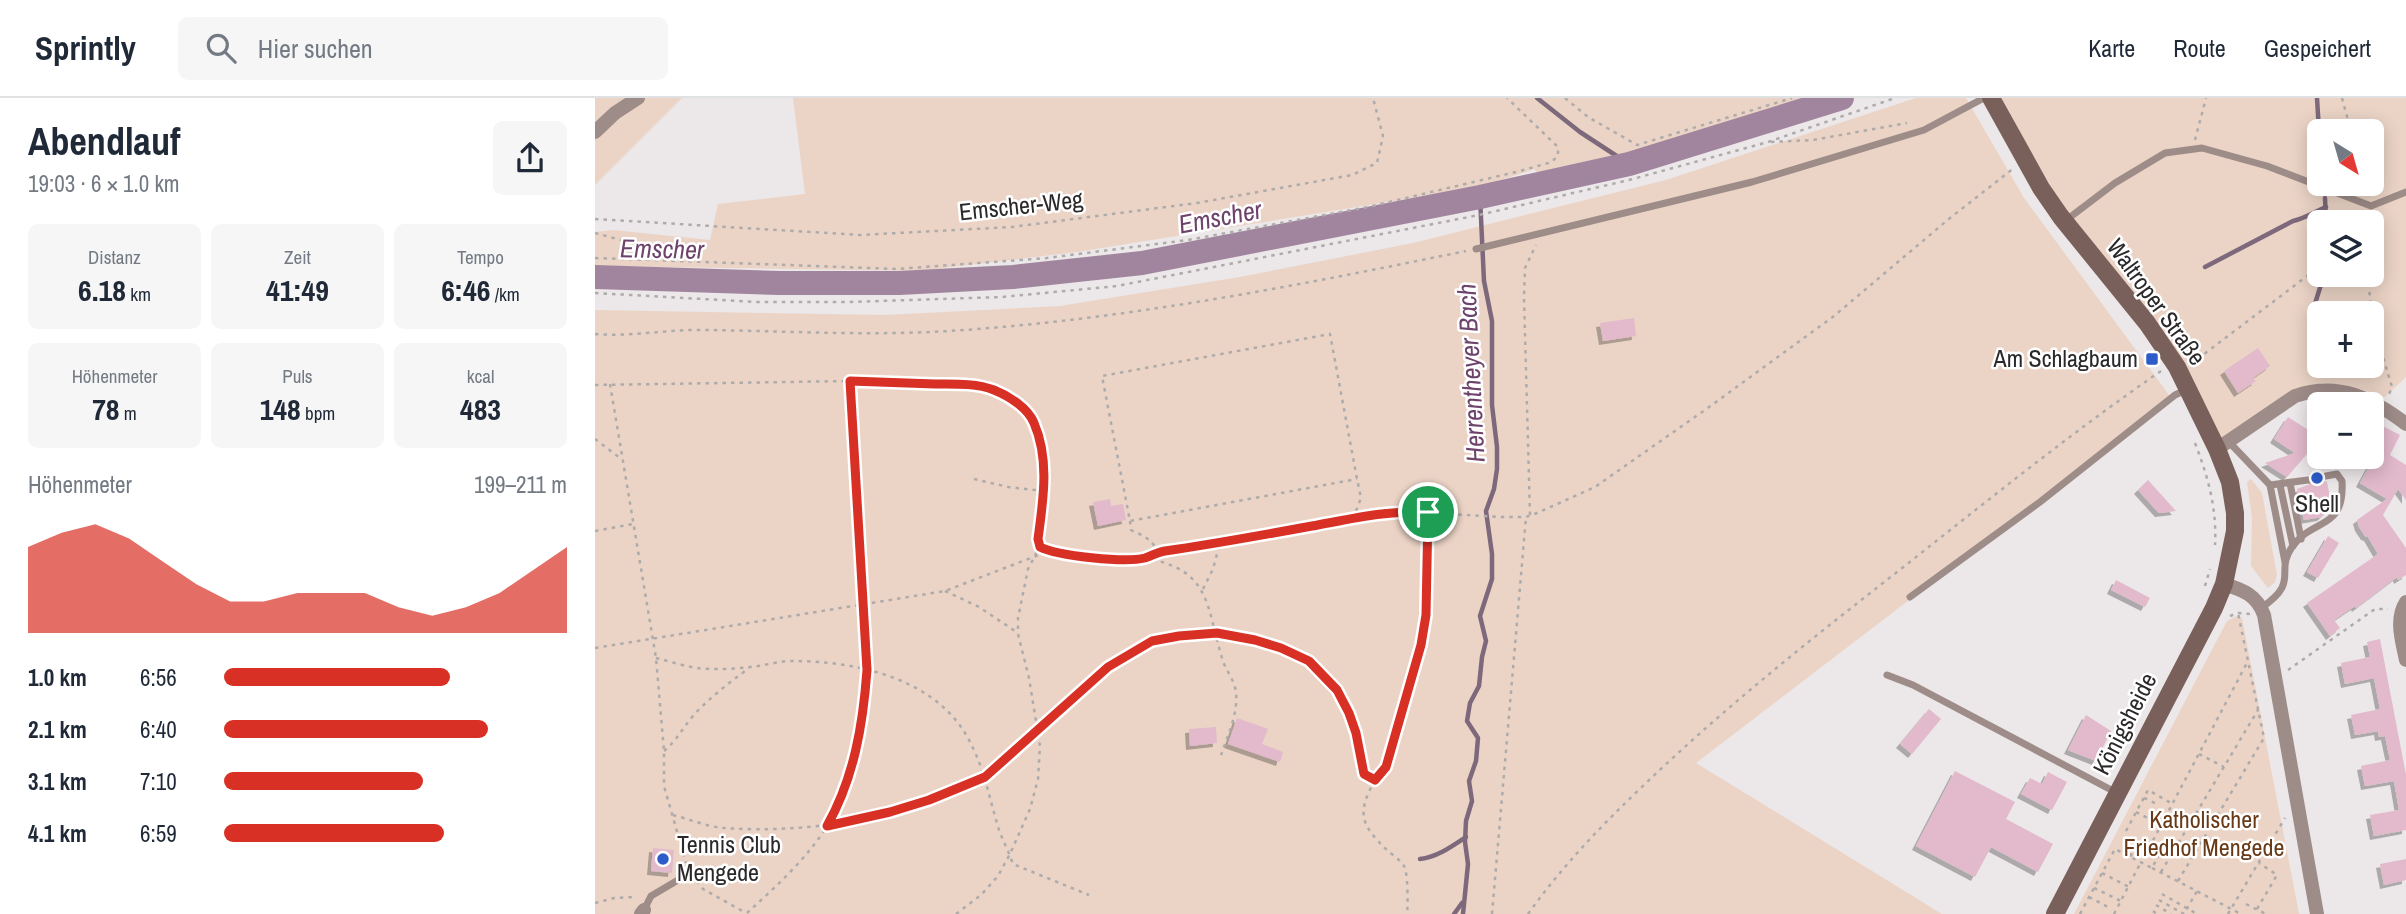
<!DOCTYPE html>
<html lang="de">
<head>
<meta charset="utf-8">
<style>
	body { margin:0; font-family:"Archivo Narrow",sans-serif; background:#f6f6f7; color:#1f2937; height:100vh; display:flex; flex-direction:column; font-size:26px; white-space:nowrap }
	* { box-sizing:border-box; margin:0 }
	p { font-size:23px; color:#747a83 }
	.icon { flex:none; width:38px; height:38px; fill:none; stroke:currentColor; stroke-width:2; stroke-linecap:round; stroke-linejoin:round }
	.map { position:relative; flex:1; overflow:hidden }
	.drawer { display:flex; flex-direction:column; background:#fff; width:595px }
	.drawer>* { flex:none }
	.needle { width:46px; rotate:143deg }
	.fabs { position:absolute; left:1712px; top:21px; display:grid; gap:14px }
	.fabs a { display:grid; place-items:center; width:77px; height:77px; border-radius:10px; background:#fff; box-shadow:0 4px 18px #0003; font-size:35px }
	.pin { position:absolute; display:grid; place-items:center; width:60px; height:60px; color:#fff; margin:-30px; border:4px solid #fff; border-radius:50%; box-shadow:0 2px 7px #0007 }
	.round { display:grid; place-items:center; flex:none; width:74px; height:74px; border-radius:10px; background:#f6f6f7 }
	.headline { display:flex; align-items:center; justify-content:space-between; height:119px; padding:0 28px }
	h1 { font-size:38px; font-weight:700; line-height:52px }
	.figures { display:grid; grid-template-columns:repeat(3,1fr); gap:10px; height:119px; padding:7px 28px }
	.figures div { display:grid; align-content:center; border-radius:10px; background:#f6f6f7; text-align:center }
	.figures b { font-size:30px; font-weight:700 }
	.figures small { font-size:19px; font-weight:400 }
	.figures p { font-size:19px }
	.chart { height:196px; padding:14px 28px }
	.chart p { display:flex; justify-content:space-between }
	.chart svg { width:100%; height:126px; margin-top:7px; fill:#d93025; opacity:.7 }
	ul { padding:0 28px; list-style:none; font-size:23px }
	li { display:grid; grid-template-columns:112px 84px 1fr; align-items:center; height:52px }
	li i { height:18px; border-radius:9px; background:#d93025 }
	header { display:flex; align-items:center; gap:42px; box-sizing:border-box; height:98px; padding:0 35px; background:#fff; border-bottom:2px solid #e0e1e3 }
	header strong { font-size:33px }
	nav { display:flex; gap:38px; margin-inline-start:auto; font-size:24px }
	.search { width:490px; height:63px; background:#f6f6f7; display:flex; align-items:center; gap:18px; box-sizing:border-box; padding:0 24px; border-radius:10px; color:#747a83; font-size:26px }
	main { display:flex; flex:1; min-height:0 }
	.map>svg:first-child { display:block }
</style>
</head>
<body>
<header>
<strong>Sprintly</strong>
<div class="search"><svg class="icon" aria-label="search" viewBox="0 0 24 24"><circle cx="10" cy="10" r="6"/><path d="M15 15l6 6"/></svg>Hier suchen</div>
<nav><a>Karte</a><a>Route</a><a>Gespeichert</a></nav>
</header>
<main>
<section class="drawer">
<div class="headline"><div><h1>Abendlauf</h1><p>19:03 · 6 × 1.0 km</p></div><a class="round"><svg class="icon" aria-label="share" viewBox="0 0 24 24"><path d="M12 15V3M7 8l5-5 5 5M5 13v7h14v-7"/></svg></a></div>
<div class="figures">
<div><p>Distanz</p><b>6.18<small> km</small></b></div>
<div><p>Zeit</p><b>41:49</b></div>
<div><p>Tempo</p><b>6:46<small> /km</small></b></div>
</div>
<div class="figures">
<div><p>Höhenmeter</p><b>78<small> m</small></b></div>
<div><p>Puls</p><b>148<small> bpm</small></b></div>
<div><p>kcal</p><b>483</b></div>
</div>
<div class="chart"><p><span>Höhenmeter</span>199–211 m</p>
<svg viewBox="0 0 160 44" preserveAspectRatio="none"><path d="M0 44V14L10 9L20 6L30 11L40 19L50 27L60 33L70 33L80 30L90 30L100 30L110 35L120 38L130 35L140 30L150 22L160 14V44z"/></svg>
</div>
<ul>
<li><b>1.0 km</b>6:56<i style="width:66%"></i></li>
<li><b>2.1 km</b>6:40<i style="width:77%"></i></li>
<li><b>3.1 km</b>7:10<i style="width:58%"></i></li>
<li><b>4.1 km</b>6:59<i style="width:64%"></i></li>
</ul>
</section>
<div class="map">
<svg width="1811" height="816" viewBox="0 0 1811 816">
	<defs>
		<filter id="shadow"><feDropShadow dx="-4" dy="4" stdDeviation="0" flood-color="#0004"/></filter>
	</defs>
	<rect width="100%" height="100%" fill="#ece7e8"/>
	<g fill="#ebd4c6" fill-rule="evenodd">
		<path d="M0 0H87L0 87Z"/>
		<path d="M198 0H1216L1050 55 948 80 939 71 886 89 482 154 324 173 0 168V134L18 132 115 142 123 106 210 96Z"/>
		<path d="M1321 0H1371L1429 100 1577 301 1101 665 1347 816H0V212L290 217 465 208 645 179 818 145 1071 82Z"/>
		<path d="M1396 0H1811V279L1790 299 1769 292 1727 285 1700 291 1622 351 1520 184ZM1724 33H1776V86H1724ZM1724 124H1776V177H1724ZM1724 215H1776V268H1724Z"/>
		<path d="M1656 381 1667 395 1682 477 1680 484 1673 490 1656 468 1657 420 1652 384Z"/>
		<path d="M1642 518 1647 520 1704 816H1479L1632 523Z"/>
	</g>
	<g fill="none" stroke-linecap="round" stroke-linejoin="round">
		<g stroke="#7d697b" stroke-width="4.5">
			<path d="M942 0 985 34 1034 66"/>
			<path d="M1722 0 1724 33"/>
			<path d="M1730 100 1731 124"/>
			<path d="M1610 169 1698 123C1711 120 1719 114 1731 109"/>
			<path d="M1717 256 1718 212 1729 177"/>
			<path d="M825 761C842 759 856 749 871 739"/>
			<path d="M859 816 867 805"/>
			<path d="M868 816 873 766 870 744 871 723 877 703 874 683 881 663 883 640 872 623 875 605 884 588 887 559 891 543 885 518 897 481V456L891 413 899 391 902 371V349L897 307V223L889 183 885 99"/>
		</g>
		<path stroke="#a1859f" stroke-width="24" d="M0 179 184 185H304L418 179 547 165 885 99 1034 66 1247 0"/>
	</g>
	<g fill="#e2bacb" filter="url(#shadow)">
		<path d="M1039 220 1041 238 1008 243 1005 225Z"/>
		<path d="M1663 250 1675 268 1658 280 1661 283 1643 295 1629 273Z"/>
		<path d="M1693 319 1724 339V342L1692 379 1670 365 1700 355 1679 341Z"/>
		<path d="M1776 322 1805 337 1795 357 1811 367V402L1803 391 1788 417 1811 450V477L1803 482 1802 479 1761 510 1760 508 1739 522 1745 530 1735 538 1712 505 1783 456 1773 439 1770 438 1764 429 1762 422 1792 401 1765 385 1776 365Z"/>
		<path d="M1727 373 1725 380 1732 384 1737 409 1726 419 1709 422 1702 391 1718 385V379L1713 376Z"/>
		<path d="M1553 382 1581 413 1564 415 1543 392Z"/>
		<path d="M515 401 516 408 528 406 531 422 503 428 498 404Z"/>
		<path d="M1733 438 1744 445 1723 480 1712 474Z"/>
		<path d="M1521 482 1555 500 1550 509 1516 492Z"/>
		<path d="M1785 541 1811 677V732L1779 738 1775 717 1804 712 1799 683 1770 688 1766 668 1795 662 1790 638 1784 639 1783 633 1760 637 1756 617 1785 611 1779 580 1750 586 1746 565 1775 559 1772 544Z"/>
		<path d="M1334 611 1346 621 1317 656 1305 646Z"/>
		<path d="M1491 617 1516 633 1501 663 1473 652Z"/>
		<path d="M642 620 673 631 667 646 688 654 685 664 633 646Z"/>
		<path d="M621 629 622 645 595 648 594 631Z"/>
		<path d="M1360 673 1420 704 1411 721 1458 746 1443 774 1396 749 1380 779 1321 748Z"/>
		<path d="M1453 674 1472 684 1457 712 1426 696 1435 680 1447 686Z"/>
		<path d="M58 750 79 752 77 775 56 773Z"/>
		<path d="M1811 761V782L1789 787 1785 766Z"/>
	</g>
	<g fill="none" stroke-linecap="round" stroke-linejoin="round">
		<g stroke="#afabab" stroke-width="2.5" stroke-dasharray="3.5 5" stroke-linecap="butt">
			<path d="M970 0 993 19 1042 47 1197 0"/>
			<path d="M1747 0 1756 33"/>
			<path d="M1600 42 1611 0"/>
			<path d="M1176 44 1218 42 1312 25"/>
			<path d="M1769 86 1772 96"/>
			<path d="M0 121 265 137 417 129 602 105 757 77 782 65 788 38 778 0"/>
			<path d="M1775 124 1776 116"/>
			<path d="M0 135 70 154 87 162"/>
			<path d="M0 160 302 171 452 160 593 142 773 109 925 73 957 64 963 57V49L912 0"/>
			<path d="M1773 177 1777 223 1797 289 1793 299"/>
			<path d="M0 195 162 204H254L407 199 522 188 884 117 1034 82 1173 44 1300 0"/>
			<path d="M0 236C37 239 73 231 111 232 192 233 273 238 354 233 529 222 700 188 871 153"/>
			<path d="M1596 266 1724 169"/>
			<path d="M15 286 61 560 69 653V688L91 765"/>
			<path d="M0 287 255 283 375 287 398 292 430 310 439 323 449 367V393L443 441 445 448 454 453 499 460H549L562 454 625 445 808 413 905 419H931L942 415 1000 389 1117 307 1239 218 1355 120 1419 70"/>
			<path d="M0 341 25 360"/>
			<path d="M1600 345C1613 379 1622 410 1620 447"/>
			<path d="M379 381 413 389 449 393"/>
			<path d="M935 417 929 200 930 170 941 147"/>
			<path d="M758 421 766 400 762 381 735 236 507 278 535 423 762 381"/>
			<path d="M535 423 536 432C548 438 558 441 562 454"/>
			<path d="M0 433 38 426"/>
			<path d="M549 460C616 471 611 507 627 560 630 572 640 582 641 595 643 616 633 637 626 657"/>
			<path d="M1610 488 1615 471"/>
			<path d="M608 491 618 471 625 445"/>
			<path d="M350 493 384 509 423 535"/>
			<path d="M1635 518 1643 515 1655 516"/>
			<path d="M0 550 350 493 454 453"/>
			<path d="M61 560C74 563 88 568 102 570 118 572 138 571 155 569 169 568 183 563 197 563 263 563 345 581 376 646 390 673 395 703 404 732 408 743 414 754 418 766L494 797"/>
			<path d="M1693 572 1780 511H1793"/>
			<path d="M69 653C82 642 87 631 98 618 114 600 134 585 154 570"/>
			<path d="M1604 656 1629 669"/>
			<path d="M780 682C761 716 766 727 793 753 798 757 805 762 809 768 813 773 813 808 812 816"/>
			<path d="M1549 700 1564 707"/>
			<path d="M1541 714 1566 727"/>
			<path d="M78 717C94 721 113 729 129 730 212 736 314 720 387 680 398 674 407 664 416 657 450 628 479 594 515 568 527 559 541 549 556 544 597 529 681 537 715 564 724 571 734 582 741 591 760 615 762 647 769 675L780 682 791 669 826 547 831 517 833 414"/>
			<path d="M1531 733 1553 692 1576 705"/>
			<path d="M1554 750 1653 563"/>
			<path d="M1557 770 1646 816"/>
			<path d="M1566 774 1663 612"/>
			<path d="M1507 775 1534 789"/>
			<path d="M102 783 108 791 151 815"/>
			<path d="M1583 783 1669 640 1643 515"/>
			<path d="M1499 790 1526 803"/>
			<path d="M1567 796 1602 816"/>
			<path d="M1494 799 1513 809"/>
			<path d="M1564 802 1589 816 1602 793"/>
			<path d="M0 805 19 800 41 799"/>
			<path d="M1651 806 1671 816"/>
			<path d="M1561 807 1576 816"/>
			<path d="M1662 811 1682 777 1664 765"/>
			<path d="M1558 813 1562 816"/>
			<path d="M152 815C187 783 226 748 245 704 263 663 268 617 272 572L255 283"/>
			<path d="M361 816 386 797 403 778 415 756 435 711 443 681 445 648 434 580 423 536V520L433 471 445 448"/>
			<path d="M897 816 931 419"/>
			<path d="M933 816C969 766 1006 728 1050 686 1125 614 1206 549 1288 485 1380 413 1470 339 1566 273"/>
			<path d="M1485 816 1520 751 1557 770 1565 755 1543 744 1535 759"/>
			<path d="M1519 816 1546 764"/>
			<path d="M1633 816 1690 720"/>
		</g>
		<g stroke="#9e8c88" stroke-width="7">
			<path d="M1470 123 1520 85 1570 55 1607 50 1672 68 1776 108 1811 94"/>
			<path d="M881 151 1157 84 1329 32 1389 0"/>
			<path d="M1634 344 1675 387 1713 382"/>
			<path d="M1695 385 1706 441"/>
			<path d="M1675 387 1690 464"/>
			<path d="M1685 387 1698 448"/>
			<path d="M1315 499 1445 404 1580 297 1593 291"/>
			<path d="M1666 510C1706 483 1679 475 1697 449 1718 419 1750 433 1747 383L1742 376 1731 378"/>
			<path d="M1292 577 1318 587 1522 695"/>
			<path d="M49 812 56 798 95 775"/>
		</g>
		<g stroke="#9e8c88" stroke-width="14">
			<path d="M0 34 20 15 43 0"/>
			<path d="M1622 351 1700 298C1743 283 1777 300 1811 326"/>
			<path d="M1629 486C1648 492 1662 497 1669 517L1722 816"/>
			<path d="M1811 504C1800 521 1807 543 1811 562"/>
			<path d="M46 816 49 812"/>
		</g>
		<path stroke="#7a605b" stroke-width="18" d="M1396 0 1446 90 1466 119 1552 225 1582 269 1622 351 1635 384 1640 415V433L1629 486 1619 510 1460 816"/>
	</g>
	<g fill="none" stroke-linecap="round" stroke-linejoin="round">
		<defs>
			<path id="route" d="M255 283C283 284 312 285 340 286 359 286 381 285 399 292 414 298 433 310 439 325 455 362 448 403 443 441L445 449C463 458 530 465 550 460 557 458 562 454 570 453 619 446 668 437 717 428 756 421 794 412 833 414L831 517 826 547 791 669 780 682 769 676 761 635 754 615 742 592 714 563 686 550 660 542 622 535 584 538 557 543 513 569 390 679 334 702 295 714 232 728C259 680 268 627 272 572Z"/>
		</defs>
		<use href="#route" stroke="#fff" stroke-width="14"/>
		<use href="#route" stroke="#d93025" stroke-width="9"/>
	</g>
	<g fill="#2d5bca" stroke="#fff" stroke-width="2.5">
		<rect x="1550" y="254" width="14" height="14" rx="3.5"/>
		<circle cx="1722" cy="380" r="7"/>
		<circle cx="68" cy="761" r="7"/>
	</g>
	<g text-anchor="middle" stroke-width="5" stroke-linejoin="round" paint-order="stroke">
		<g font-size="24" fill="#2a2828" stroke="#fff">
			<text transform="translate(426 108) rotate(-6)" y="8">Emscher-Weg</text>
			<text transform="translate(1561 204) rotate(54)" y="8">Waltroper Straße</text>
			<text transform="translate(1530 626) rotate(-63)" y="8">Königsheide</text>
		</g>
		<g font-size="24" fill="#2a2828" stroke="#fff" text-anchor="end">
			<text x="1543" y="269">Am Schlagbaum</text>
			<text x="1722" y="414" text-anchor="middle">Shell</text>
			<text x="82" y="755" text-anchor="start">Tennis Club<tspan x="82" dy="28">Mengede</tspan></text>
		</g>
		<g font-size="24" fill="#673916" stroke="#fff">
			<text x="1609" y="730">Katholischer<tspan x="1609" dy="28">Friedhof Mengede</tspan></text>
		</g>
		<g font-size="26" font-style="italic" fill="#6d436b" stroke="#fff">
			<text transform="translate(625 119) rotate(-11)" y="9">Emscher</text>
			<text transform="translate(67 151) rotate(1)" y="9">Emscher</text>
			<text transform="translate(876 275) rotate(-93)" y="9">Herrentheyer Bach</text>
		</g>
	</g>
</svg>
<div class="fabs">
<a><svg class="needle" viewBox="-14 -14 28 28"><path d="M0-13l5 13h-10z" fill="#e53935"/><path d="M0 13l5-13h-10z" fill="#747a83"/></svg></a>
<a><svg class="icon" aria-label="layers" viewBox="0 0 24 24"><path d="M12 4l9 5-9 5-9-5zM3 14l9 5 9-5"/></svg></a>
<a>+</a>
<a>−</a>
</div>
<div class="pin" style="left:833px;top:414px;background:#1e9e55"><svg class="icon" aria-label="arrive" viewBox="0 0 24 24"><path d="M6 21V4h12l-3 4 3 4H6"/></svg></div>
</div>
</main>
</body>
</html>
